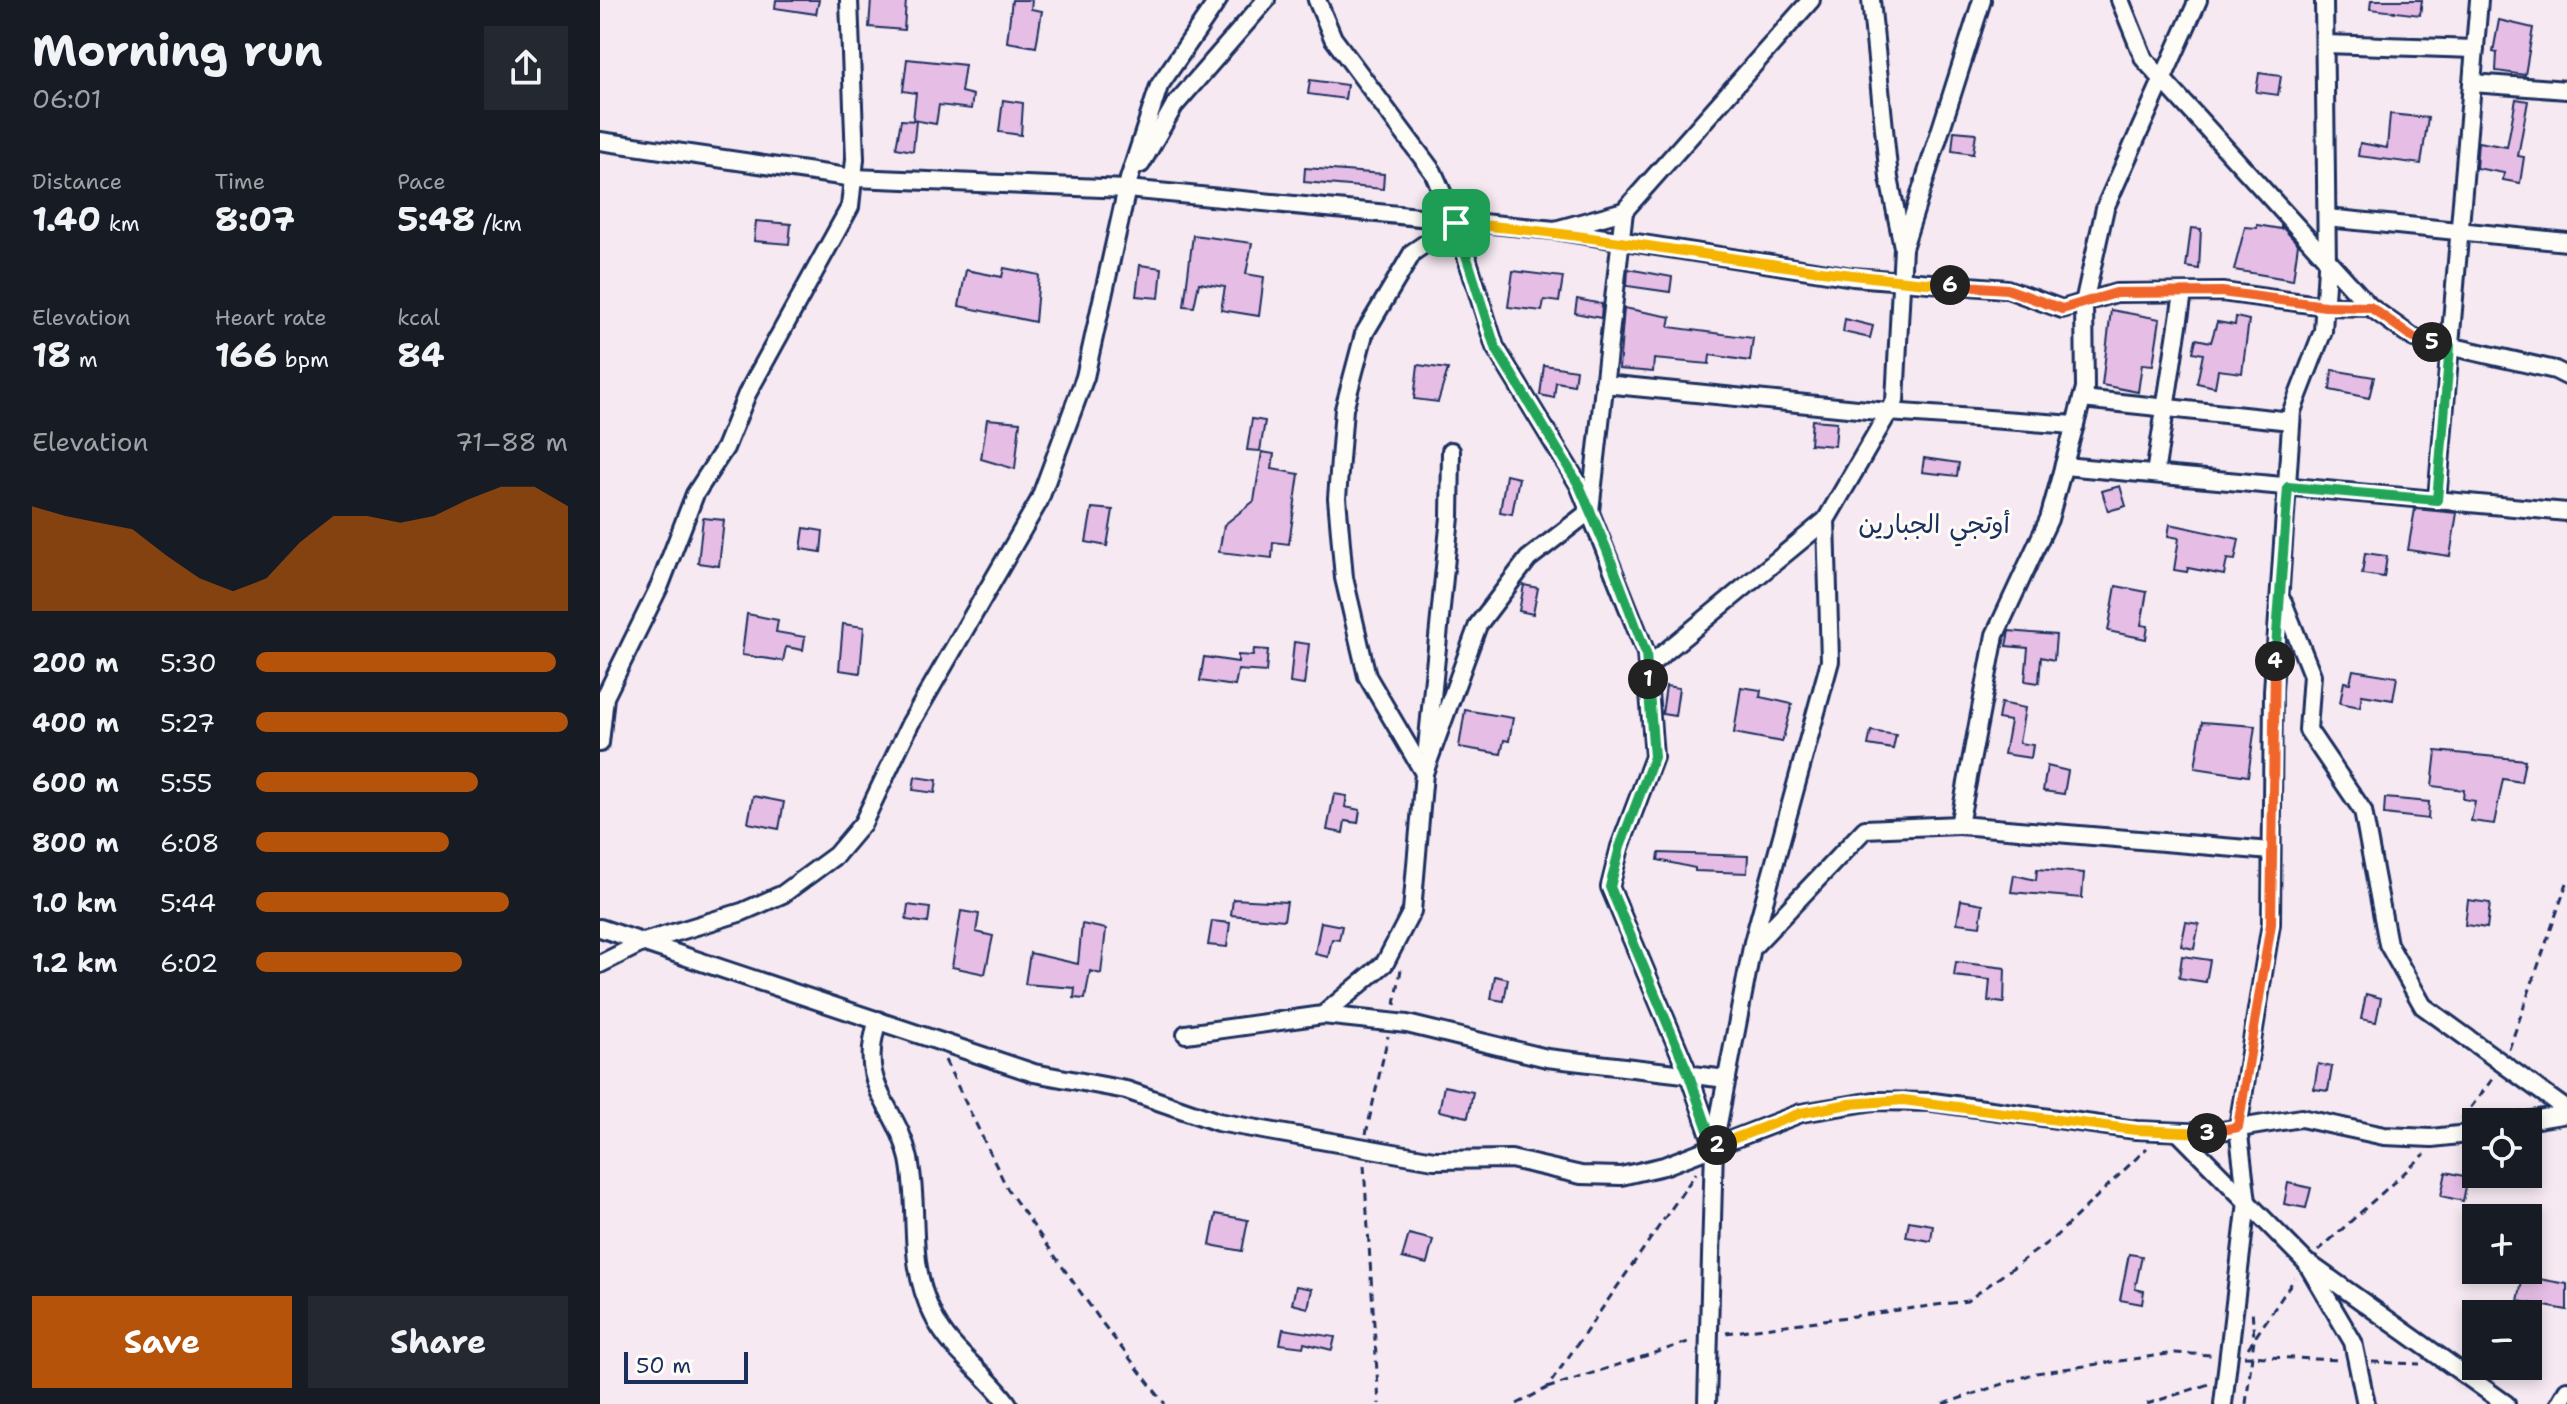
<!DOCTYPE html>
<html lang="en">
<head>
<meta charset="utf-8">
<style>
	body { margin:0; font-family:"Shantell Sans","Playpen Sans Arabic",sans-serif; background:#242831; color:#f1f3f6; height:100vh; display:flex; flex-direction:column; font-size:30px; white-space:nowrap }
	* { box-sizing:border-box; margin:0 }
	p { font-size:26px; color:#9ea1a6 }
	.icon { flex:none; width:44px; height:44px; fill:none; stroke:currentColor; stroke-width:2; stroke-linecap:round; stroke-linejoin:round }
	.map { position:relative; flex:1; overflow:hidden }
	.sheet { display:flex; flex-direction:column; background:#171b24; width:600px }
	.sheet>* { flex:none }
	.tools { position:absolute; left:1862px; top:1108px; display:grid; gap:16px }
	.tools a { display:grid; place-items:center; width:80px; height:80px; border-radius:0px; background:#171b24; box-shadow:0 4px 12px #0003; font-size:40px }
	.scale { position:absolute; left:24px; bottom:20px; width:124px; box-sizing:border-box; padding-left:8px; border:4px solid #1b2f5e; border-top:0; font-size:22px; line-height:28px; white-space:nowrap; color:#1b2f5e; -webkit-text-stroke:6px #fdfcf7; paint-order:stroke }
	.pin { position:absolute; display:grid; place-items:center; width:68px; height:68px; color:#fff; margin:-34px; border-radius:16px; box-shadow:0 4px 12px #0006 }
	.km { position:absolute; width:40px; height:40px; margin:-20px; border-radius:50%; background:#222; color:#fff; font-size:22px; line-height:40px; text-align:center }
	.round { display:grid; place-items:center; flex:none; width:84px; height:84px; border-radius:0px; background:#242831 }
	.head { display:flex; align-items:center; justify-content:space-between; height:136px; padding:0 32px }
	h1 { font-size:44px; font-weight:700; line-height:60px }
	.stats { display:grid; grid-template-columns:repeat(3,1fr); gap:12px; height:136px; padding:8px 32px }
	.stats div { display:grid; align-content:center }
	.stats b { font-size:34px; font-weight:700 }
	.stats small { font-size:22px; font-weight:400 }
	.stats p { font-size:22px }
	.chart { height:224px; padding:16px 32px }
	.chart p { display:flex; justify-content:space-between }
	.chart svg { width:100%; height:144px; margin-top:8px; fill:#b45309; opacity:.7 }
	.primary-button { display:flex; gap:16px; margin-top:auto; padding:16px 32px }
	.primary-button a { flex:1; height:92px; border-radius:0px; background:#b45309; color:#fff; font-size:32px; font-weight:700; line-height:92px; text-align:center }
	.primary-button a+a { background:#242831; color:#f1f3f6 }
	ul { padding:0 32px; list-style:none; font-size:26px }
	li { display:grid; grid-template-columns:128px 96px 1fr; align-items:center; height:60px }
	li i { height:20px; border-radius:10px; background:#b45309 }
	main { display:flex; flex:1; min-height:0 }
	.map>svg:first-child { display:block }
</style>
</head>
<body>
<main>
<section class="sheet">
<div class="head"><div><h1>Morning run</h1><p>06:01</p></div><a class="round"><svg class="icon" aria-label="share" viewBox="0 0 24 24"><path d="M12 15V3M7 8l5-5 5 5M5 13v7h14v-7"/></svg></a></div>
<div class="stats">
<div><p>Distance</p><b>1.40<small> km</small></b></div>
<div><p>Time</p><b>8:07</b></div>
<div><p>Pace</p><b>5:48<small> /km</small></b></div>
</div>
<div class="stats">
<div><p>Elevation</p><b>18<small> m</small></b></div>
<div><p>Heart rate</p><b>166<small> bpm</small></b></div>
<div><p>kcal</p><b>84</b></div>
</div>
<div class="chart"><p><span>Elevation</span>71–88 m</p>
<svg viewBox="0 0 160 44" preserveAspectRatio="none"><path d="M0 44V12L10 15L20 17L30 19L40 27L50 34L60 38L70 34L80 23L90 15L100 15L110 17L120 15L130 10L140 6L150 6L160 12V44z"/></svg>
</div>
<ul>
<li><b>200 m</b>5:30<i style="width:96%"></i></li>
<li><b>400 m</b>5:27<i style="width:100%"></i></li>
<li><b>600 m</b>5:55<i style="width:71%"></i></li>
<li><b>800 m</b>6:08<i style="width:62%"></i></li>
<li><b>1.0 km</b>5:44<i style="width:81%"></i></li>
<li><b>1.2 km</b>6:02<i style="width:66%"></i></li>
</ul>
<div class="primary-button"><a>Save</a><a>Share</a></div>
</section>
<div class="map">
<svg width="1967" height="1404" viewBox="0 0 1967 1404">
	<rect width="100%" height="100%" fill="#f6e9f2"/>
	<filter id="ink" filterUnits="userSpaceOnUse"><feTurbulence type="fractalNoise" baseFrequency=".0125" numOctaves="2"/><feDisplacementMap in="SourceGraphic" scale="16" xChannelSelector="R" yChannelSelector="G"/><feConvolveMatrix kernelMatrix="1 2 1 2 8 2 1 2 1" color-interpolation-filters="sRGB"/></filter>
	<g filter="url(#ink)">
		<g fill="#e5bde5" stroke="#1b2f5e" stroke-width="2">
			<path d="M176 0H219L216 14 175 8Z"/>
			<path d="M271 0H306L304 30 269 27Z"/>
			<path d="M412 0H432L431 9 442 11 436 47 407 42Z"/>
			<path d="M1771 0H1822L1820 15 1770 9Z"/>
			<path d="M1899 20 1933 28 1925 75 1896 71 1897 53 1893 52Z"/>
			<path d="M307 59 365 65 361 92 373 95 371 109 339 105 336 124 313 120 316 93 303 91Z"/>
			<path d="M1659 73 1681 76 1678 95 1656 92Z"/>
			<path d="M710 80 747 85 745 99 708 94Z"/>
			<path d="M1916 99 1928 101 1918 156 1924 157 1920 183 1903 180 1904 173 1876 168 1878 142 1907 147Z"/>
			<path d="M403 100 423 103 421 135 399 132Z"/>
			<path d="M1790 114 1828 118 1821 164 1758 156 1760 143 1787 148Z"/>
			<path d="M301 120 316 121 313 151 296 148Z"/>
			<path d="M1354 131 1376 133 1373 154 1352 151Z"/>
			<path d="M705 168 784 174 783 189 704 182Z"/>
			<path d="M156 221 191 224 189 244 154 241Z"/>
			<path d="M1657 225 1681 229V226L1698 244 1693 280 1634 270 1645 227 1657 228Z"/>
			<path d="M1591 228 1601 229 1599 269 1586 267Z"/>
			<path d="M593 235 652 243 646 274 664 277 659 316 621 310 625 287 599 283 594 307 584 306Z"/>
			<path d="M540 265 562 268 559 298 536 296Z"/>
			<path d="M404 268 439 275 435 322 359 306 366 270 402 277Z"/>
			<path d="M1028 269 1072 277 1070 292 1027 286Z"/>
			<path d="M913 271 963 277 959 302 944 300 942 311 908 307Z"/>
			<path d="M977 299 1002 304 1001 318 975 313Z"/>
			<path d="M1024 308 1071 317 1069 327 1153 338 1150 361 1110 355 1109 364 1054 359 1053 372 1019 369Z"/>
			<path d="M1511 310 1560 319 1553 365 1542 364 1538 392 1502 385Z"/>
			<path d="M1636 317 1649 320 1642 373 1618 370 1615 387 1597 383 1603 354 1593 352 1596 339 1611 342 1617 322 1635 325Z"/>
			<path d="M1245 319 1273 326 1270 338 1243 332Z"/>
			<path d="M818 365 848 369 838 402 814 399Z"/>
			<path d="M944 365 976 370 974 385 956 382 954 398 940 395Z"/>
			<path d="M1732 370 1774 377 1769 398 1730 390Z"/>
			<path d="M387 419 420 422 415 469 381 459Z"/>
			<path d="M652 419 665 421 660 451 647 450Z"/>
			<path d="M1212 420 1237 422 1235 446 1210 444Z"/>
			<path d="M662 452 674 454 672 469 699 474 689 544 673 542 672 558 619 552 624 525 654 501Z"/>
			<path d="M1324 458 1359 463 1357 476 1322 472Z"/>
			<path d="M906 475 919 478 912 514 900 512Z"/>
			<path d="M1520 486 1526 506 1508 511 1502 491Z"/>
			<path d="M492 508 513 510 507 546 486 542Z"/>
			<path d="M1815 509 1857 513 1850 556 1808 550Z"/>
			<path d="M103 518 124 520 119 566 98 563Z"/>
			<path d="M1570 524 1639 539 1635 560 1627 559 1624 575 1588 568 1587 572 1574 570 1579 538 1568 536Z"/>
			<path d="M204 528 223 531 221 552 201 549Z"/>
			<path d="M1765 553 1787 556 1784 577 1762 574Z"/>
			<path d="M924 585 938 588 933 614 919 611Z"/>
			<path d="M1516 586 1547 592 1541 625 1548 626 1546 639 1508 631Z"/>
			<path d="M147 614 178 620 176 632 205 637 203 650 186 647 183 661 142 655Z"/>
			<path d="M243 624 264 627 260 673 239 670Z"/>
			<path d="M1409 631 1456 635 1454 660 1441 657 1439 683 1425 681 1428 648 1406 646Z"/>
			<path d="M694 642 709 644 704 685 690 683Z"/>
			<path d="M654 649 668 650 666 672 638 670 635 686 600 681 604 657 638 662V655L653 656Z"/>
			<path d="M1753 670 1797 677 1793 700 1762 695 1760 707 1740 703 1744 682 1750 683Z"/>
			<path d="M1066 686 1079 688 1075 716 1062 714Z"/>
			<path d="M1141 687 1161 690 1160 697 1192 704 1182 742 1134 733Z"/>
			<path d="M1401 703 1425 708 1419 743 1433 745 1431 758 1404 754 1410 721 1398 719Z"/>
			<path d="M865 710 913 718 909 741 904 740 901 754 859 747Z"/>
			<path d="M1602 722 1655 726 1648 776 1595 768Z"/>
			<path d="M1271 731 1296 735 1293 749 1268 745Z"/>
			<path d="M1836 751 1925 760 1921 782 1903 779 1894 824 1871 821 1875 801 1863 799 1864 790 1832 786Z"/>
			<path d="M1447 766 1468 771 1464 794 1443 791Z"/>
			<path d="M315 777 337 780 335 793 313 790Z"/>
			<path d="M734 794 747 796 745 807 760 810 758 823 745 821 743 833 727 830Z"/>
			<path d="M153 796 184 802 179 829 148 823Z"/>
			<path d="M1785 798 1829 802 1828 819 1784 814Z"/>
			<path d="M1059 853 1148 856 1147 873 1095 871V868L1058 860Z"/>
			<path d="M1437 869 1484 873 1482 898 1411 892 1414 875 1436 880Z"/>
			<path d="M633 899 687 902 684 920 631 915Z"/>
			<path d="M1361 900 1383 904 1380 926 1357 923Z"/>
			<path d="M1868 900 1890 903 1887 928 1865 925Z"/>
			<path d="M308 905 330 908 328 923 306 920Z"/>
			<path d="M361 911 379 914 376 932 393 936 385 974 352 967Z"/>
			<path d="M612 921 630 923 627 947 608 945Z"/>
			<path d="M721 922 742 926 739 940 732 939 728 957 715 954Z"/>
			<path d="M1586 922 1599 924 1594 949 1581 946Z"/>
			<path d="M482 924 506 929 501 974 490 971 485 999 474 998 475 988 425 984 430 953 478 964Z"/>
			<path d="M1582 956 1610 960 1606 982 1579 978Z"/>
			<path d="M1356 962 1405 968 1404 1003 1388 1001 1390 980 1354 976Z"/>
			<path d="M895 976 908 979 904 1001 891 999Z"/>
			<path d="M1766 994 1781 998 1776 1022 1761 1019Z"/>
			<path d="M1718 1064 1732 1067 1728 1091 1714 1089Z"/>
			<path d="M844 1086 873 1092 868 1117 839 1111Z"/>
			<path d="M1846 1172 1868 1177 1863 1201 1841 1196Z"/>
			<path d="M1688 1183 1711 1188 1706 1208 1684 1204Z"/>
			<path d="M616 1214 648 1220 642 1251 610 1245Z"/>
			<path d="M1309 1221 1333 1225 1331 1241 1306 1237Z"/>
			<path d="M809 1234 833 1240 827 1264 802 1258Z"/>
			<path d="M1529 1254 1542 1256 1535 1289 1544 1291 1542 1304 1520 1300Z"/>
			<path d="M1923 1276 1967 1284V1310L1918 1301Z"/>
			<path d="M696 1286 712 1289 708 1308 692 1304Z"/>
			<path d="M683 1329 735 1337 732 1350 704 1343 703 1347 680 1344Z"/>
		</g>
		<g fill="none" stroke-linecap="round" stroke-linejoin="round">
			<defs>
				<g id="minor">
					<path d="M717 0 733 38 833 172 856 223 895 347 979 485 1046 653 1054 757 1020 847 1010 887 1089 1075 1114 1147 1107 1404"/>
					<path d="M1271 0 1289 178 1303 247"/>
					<path d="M1520 0 1544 59 1770 307 1814 338 1955 370 1967 376"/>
					<path d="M1598 0 1505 208 1484 303 1485 388 1449 519 1395 635 1359 825 1671 851"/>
					<path d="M1725 44 1875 49"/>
					<path d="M1872 83 1967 90"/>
					<path d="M0 141 254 178 527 189 955 230 1024 211 1211 0"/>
					<path d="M541 164 574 106 666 0"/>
					<path d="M1727 218 1967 242"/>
					<path d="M960 231 1253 277 1407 289 1462 309 1516 293 1622 292 1725 306 1770 307"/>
					<path d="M1004 384 1288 412 1475 425"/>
					<path d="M1482 399 1691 421"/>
					<path d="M1464 466 1967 512"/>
					<path d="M1555 474 1583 293"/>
					<path d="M1837 500 1879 0"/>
					<path d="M1683 602 1712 675 1708 730 1763 811 1788 944 1823 1006 1967 1110"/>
					<path d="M1047 667 1226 520"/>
					<path d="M0 743 5 697 60 585 95 494 125 448 147 394 250 207 255 159 249 0"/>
					<path d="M827 748 850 517 851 451"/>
					<path d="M824 773 878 625 928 559 990 511 1024 211"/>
					<path d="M0 928 434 1073 526 1090 618 1122 834 1160 911 1159 981 1175 1021 1176 1064 1166 1201 1113 1274 1101 1333 1102 1536 1130 1609 1133 1701 1118 1784 1136 1832 1138 1876 1133"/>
					<path d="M1152 948 1265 829 1359 825"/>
					<path d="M0 964 44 942 142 912 183 894 236 855 263 823 310 724 439 501 485 377 529 179 559 86 618 0"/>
					<path d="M723 1015 807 1024 947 1058 1127 1079"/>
					<path d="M278 1020C256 1089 296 1102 309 1159 320 1214 306 1261 333 1315 350 1352 385 1371 408 1404"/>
					<path d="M586 1034 723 1015 785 963 812 911 824 773 767 676 744 578 737 498 744 409 764 334 813 252 856 223"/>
					<path d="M1920 1122 1967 1114"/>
					<path d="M1578 1132 1706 1262 1753 1342 1766 1404"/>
					<path d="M1114 1145 1153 942 1230 661 1226 520 1295 401 1303 248 1382 0"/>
					<path d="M1711 1265 1906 1404"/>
					<path d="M1623 1404 1647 1202 1638 1127 1671 924 1673 691 1692 411 1723 331 1727 267 1724 0"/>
					<path d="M1959 1404 1967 1390"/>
				</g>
			</defs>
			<use href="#minor" stroke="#1b2f5e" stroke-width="22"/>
			<g stroke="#1b2f5e" stroke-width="3" stroke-dasharray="8 6" stroke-linecap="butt">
				<path d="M795 1005 801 969"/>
				<path d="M1909 1049 1967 883"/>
				<path d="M345 1060 408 1190 503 1324 565 1404"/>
				<path d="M1862 1119 1894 1077"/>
				<path d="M766 1134 788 1036"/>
				<path d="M764 1165 779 1404"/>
				<path d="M1718 1251 1825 1154"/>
				<path d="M1126 1333 1367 1301 1455 1237 1547 1148"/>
				<path d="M1648 1348 1695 1278"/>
				<path d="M1644 1356 1740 1360"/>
				<path d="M1772 1362 1820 1364"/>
				<path d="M947 1388 1091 1341"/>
				<path d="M917 1404 947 1388 1096 1173"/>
				<path d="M1343 1404 1436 1373 1575 1353 1612 1355"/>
				<path d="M1547 1404 1609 1384"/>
				<path d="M1646 1404 1654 1339 1652 1308"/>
			</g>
			<use href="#minor" stroke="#fdfcf7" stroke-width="16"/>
		</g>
	</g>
	<g fill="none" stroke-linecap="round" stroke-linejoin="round" filter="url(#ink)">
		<defs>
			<path id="split-1" d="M856 223 895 347 979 485 1006 548 1046 653 1048 679"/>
			<path id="split-2" d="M1048 679 1054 757 1020 847 1010 887 1089 1075 1114 1147 1117 1145"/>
			<path id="split-3" d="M1117 1145 1201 1113 1249 1104 1303 1100 1536 1130 1607 1133"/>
			<path id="split-4" d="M1607 1133 1638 1127 1671 924 1675 661"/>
			<path id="split-5" d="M1675 661 1688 487 1837 500 1850 346 1832 342"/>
			<path id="split-6" d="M1350 285 1407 289 1462 309 1516 293 1622 292 1725 306 1770 307 1814 338 1832 342"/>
			<path id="split-7" d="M856 223C1022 236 1184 272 1350 285"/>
		</defs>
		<use href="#split-1" stroke="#fff" stroke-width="16"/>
		<use href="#split-2" stroke="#fff" stroke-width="16"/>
		<use href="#split-3" stroke="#fff" stroke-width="16"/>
		<use href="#split-4" stroke="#fff" stroke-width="16"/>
		<use href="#split-5" stroke="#fff" stroke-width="16"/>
		<use href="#split-6" stroke="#fff" stroke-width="16"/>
		<use href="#split-7" stroke="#fff" stroke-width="16"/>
		<use href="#split-1" stroke="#22a559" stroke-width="10"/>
		<use href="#split-2" stroke="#22a559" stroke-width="10"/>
		<use href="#split-3" stroke="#f5b400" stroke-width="10"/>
		<use href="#split-4" stroke="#f0652b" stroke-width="10"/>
		<use href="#split-5" stroke="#22a559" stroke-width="10"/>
		<use href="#split-6" stroke="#f0652b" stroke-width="10"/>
		<use href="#split-7" stroke="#f5b400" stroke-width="10"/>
	</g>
	<g text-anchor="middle" stroke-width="6" stroke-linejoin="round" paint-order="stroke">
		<g font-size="26" fill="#1b2f5e" stroke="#fdfcf7">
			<text x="1334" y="533">أوتجي الجبارين</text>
		</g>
	</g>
</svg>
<div class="tools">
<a><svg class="icon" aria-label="locate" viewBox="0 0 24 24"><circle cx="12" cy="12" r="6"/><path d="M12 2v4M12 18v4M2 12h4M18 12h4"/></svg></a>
<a>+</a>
<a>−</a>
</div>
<div class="scale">50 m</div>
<div class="pin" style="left:856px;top:223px;background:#1e9e55"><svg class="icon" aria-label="arrive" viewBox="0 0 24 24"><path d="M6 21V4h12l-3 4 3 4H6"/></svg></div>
<b class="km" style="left:1048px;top:679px">1</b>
<b class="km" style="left:1117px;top:1145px">2</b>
<b class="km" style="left:1607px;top:1133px">3</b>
<b class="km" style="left:1675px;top:661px">4</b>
<b class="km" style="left:1832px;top:342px">5</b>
<b class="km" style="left:1350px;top:285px">6</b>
</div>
</main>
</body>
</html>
